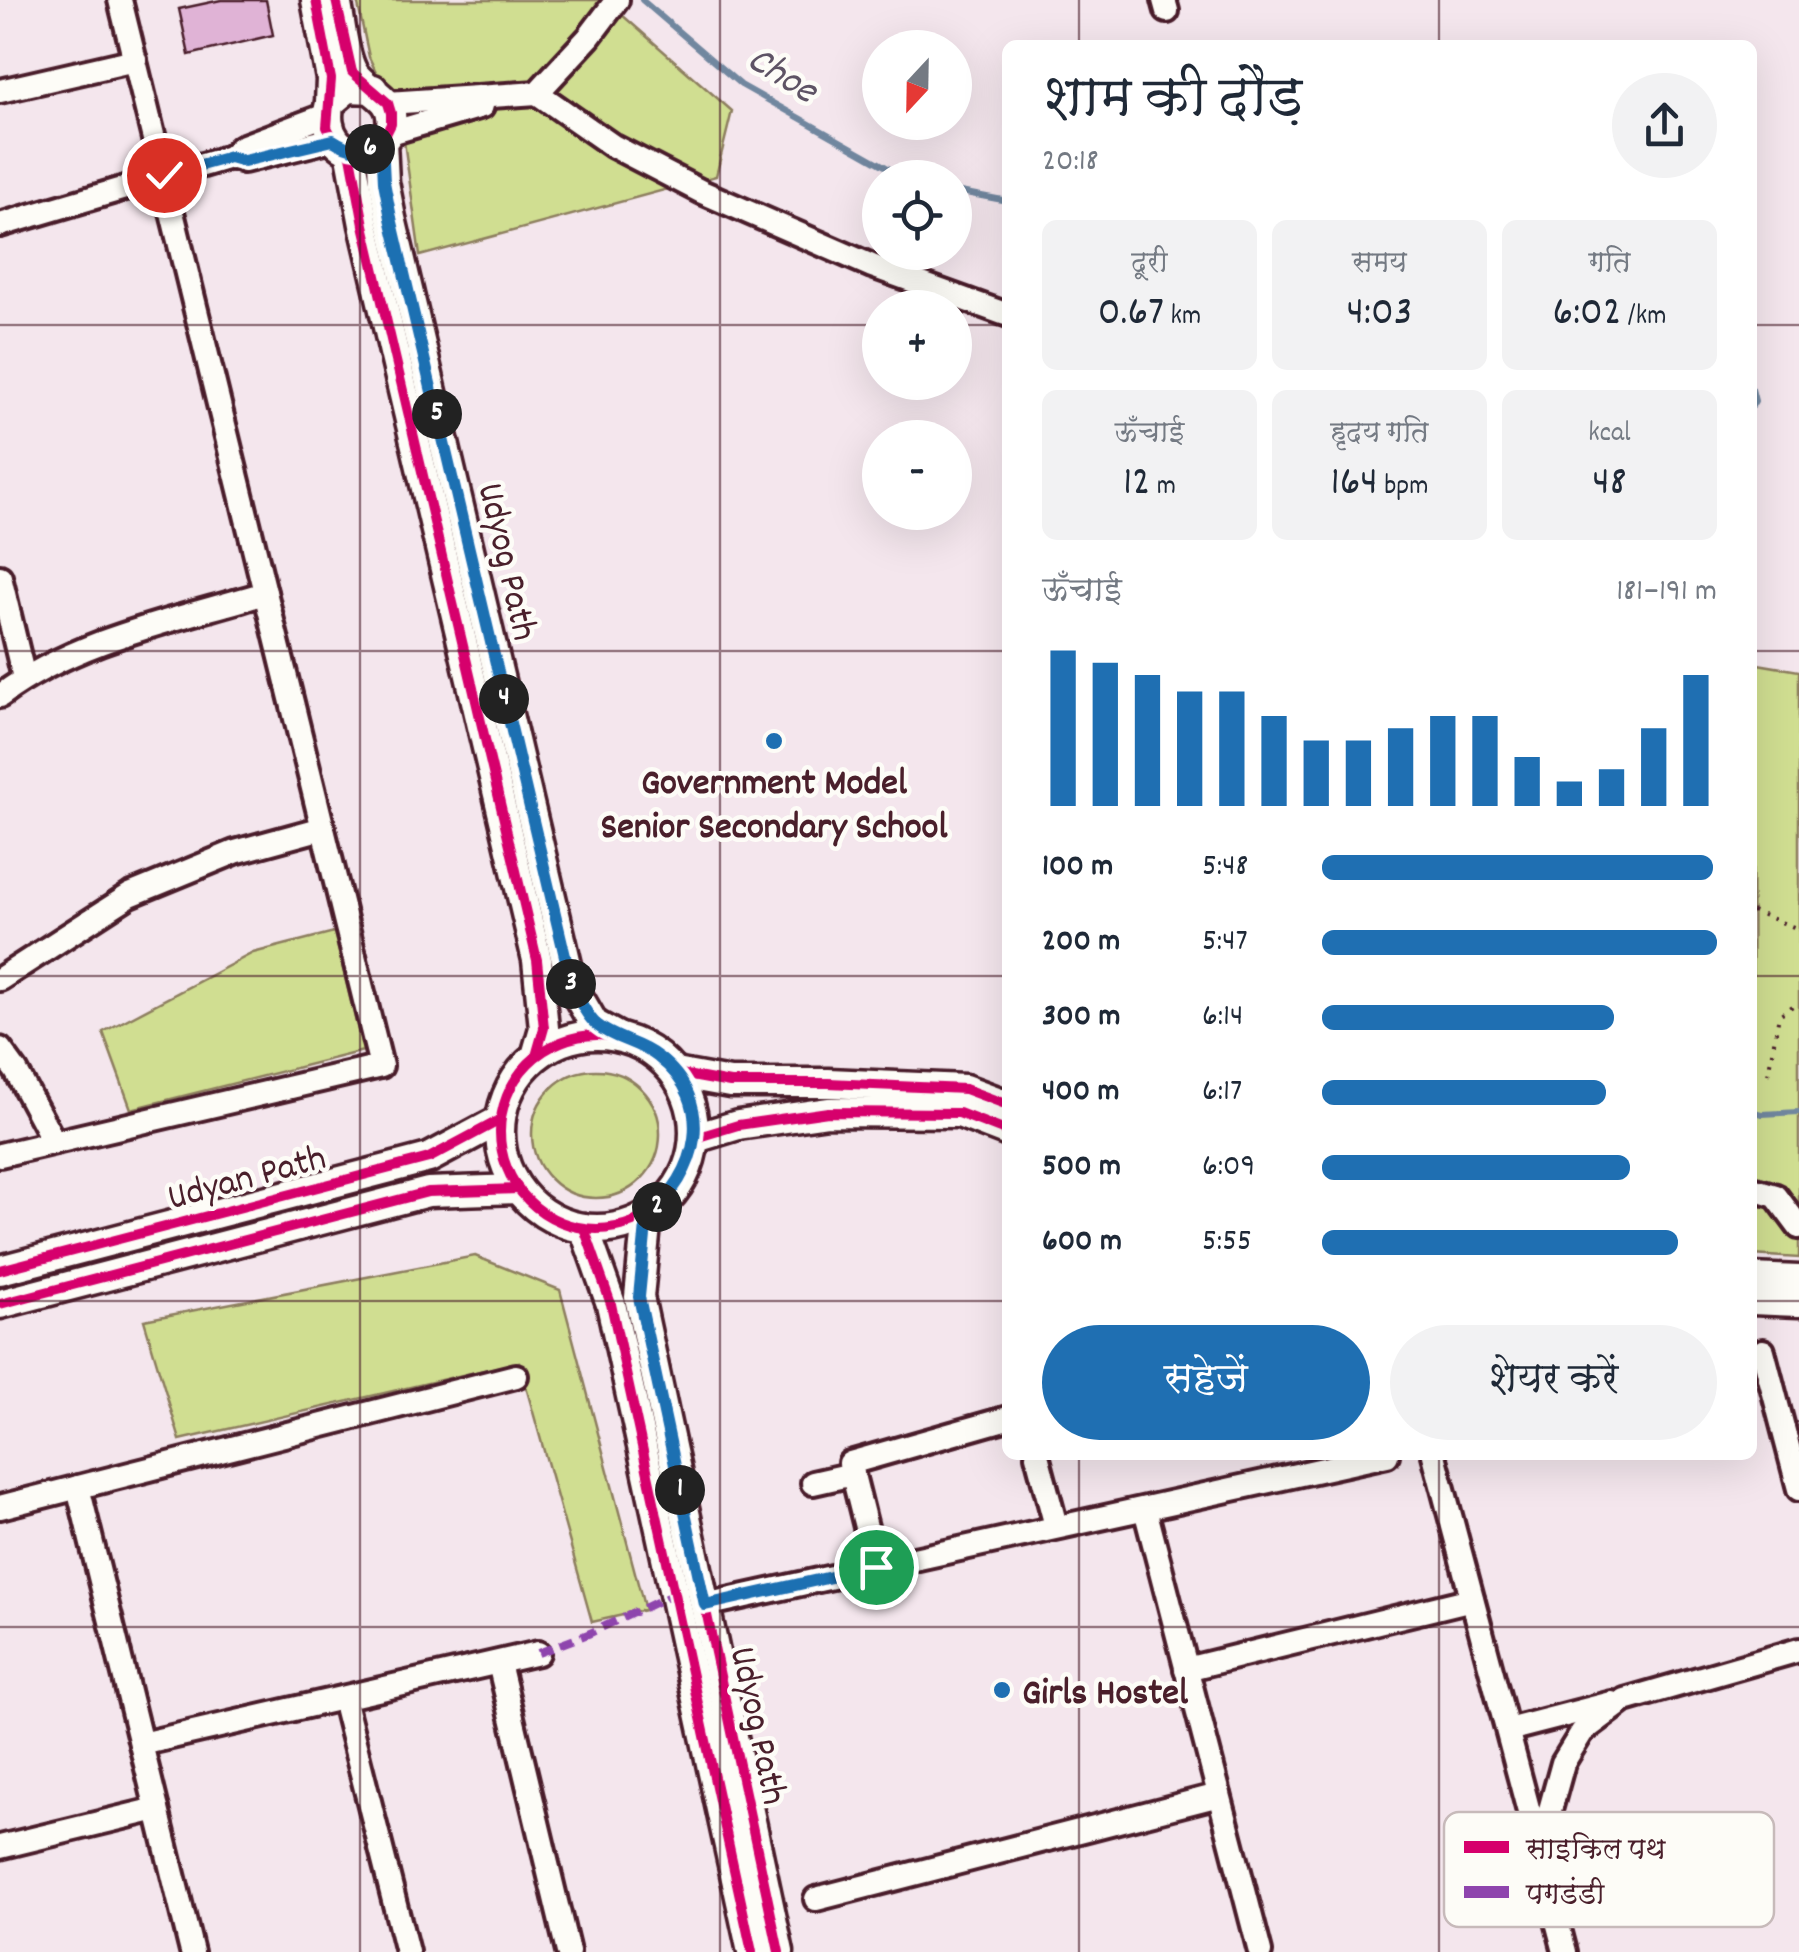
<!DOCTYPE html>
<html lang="hi">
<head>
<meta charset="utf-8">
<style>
	body { margin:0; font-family:Dekko,"Playpen Sans Deva",sans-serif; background:#f2f2f3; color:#1f2937; height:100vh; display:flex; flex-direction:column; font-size:38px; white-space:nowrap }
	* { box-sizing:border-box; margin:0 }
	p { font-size:32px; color:#747a83 }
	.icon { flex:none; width:55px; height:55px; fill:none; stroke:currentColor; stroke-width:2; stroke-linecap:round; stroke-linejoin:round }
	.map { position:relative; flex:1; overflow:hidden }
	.panel { position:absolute; left:1002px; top:40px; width:755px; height:1420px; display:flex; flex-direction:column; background:#fff; border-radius:15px; box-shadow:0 10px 40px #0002 }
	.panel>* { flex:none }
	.needle { width:65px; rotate:202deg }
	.tools { position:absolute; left:862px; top:30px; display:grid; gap:20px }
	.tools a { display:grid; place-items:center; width:110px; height:110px; border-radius:50%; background:#fff; box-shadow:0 10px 40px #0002; font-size:50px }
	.pin { position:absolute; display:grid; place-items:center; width:85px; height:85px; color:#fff; margin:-42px; border:5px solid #fff; border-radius:50%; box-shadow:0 2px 10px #0007 }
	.km { position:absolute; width:50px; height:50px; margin:-25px; border-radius:50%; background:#222; color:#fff; font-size:28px; line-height:50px; text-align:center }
	.round { display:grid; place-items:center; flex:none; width:105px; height:105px; border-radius:52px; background:#f2f2f3 }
	.headline { display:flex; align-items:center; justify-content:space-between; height:170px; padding:0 40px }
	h1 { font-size:55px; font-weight:600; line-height:75px }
	.metrics { display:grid; grid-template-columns:repeat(3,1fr); gap:15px; height:170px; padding:10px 40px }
	.metrics div { display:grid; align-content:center; border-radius:15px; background:#f2f2f3; text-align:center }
	.metrics b { font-size:42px; font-weight:600 }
	.metrics small { font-size:28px; font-weight:400 }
	.metrics p { font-size:28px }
	.chart { height:280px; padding:20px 40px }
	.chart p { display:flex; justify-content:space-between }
	.chart svg { width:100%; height:180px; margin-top:10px; stroke:#1f6fb2; stroke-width:6 }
	.button { display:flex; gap:20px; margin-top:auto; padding:20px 40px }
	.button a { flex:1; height:115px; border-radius:60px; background:#1f6fb2; color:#fff; font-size:40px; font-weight:600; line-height:115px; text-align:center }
	.button a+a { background:#f2f2f3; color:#1f2937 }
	ul { padding:0 40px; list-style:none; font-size:32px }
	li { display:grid; grid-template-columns:160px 120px 1fr; align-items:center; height:75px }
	li i { height:25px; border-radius:12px; background:#1f6fb2 }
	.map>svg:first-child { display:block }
</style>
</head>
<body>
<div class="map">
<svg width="1799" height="1952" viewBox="0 0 1799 1952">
	<rect width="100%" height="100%" fill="#f4e6ed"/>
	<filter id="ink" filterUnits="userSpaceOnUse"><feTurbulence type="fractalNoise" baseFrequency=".01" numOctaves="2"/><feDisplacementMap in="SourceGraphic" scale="20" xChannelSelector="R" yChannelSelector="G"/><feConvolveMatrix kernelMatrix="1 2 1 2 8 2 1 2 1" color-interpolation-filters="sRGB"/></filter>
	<g filter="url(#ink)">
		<g fill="#d0de91" stroke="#8d7e5e" stroke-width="2.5">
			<path d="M357 0H605L732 111 716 176 420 256 402 127 369 57Z"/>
			<path d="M1752 663 1799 671V1258L1753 1255Z"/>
			<path d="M334 932 363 1051 131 1109 103 1032 253 953Z"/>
			<circle cx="596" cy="1134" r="64"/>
			<path d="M475 1256 560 1290 645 1610 592 1622 519 1362 180 1440 144 1320Z"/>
		</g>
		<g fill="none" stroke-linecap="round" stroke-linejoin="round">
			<g stroke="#71879f" stroke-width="6">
				<path d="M642 0 741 85 906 178"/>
				<path d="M955 191 1008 201"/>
				<path d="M1752 389 1755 401 1752 406"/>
				<path d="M1752 1111 1762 1114 1799 1112"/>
			</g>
		</g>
		<path fill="#e0b3d6" stroke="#4a1f2b" stroke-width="2.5" d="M221 0H266L273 35 189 55 179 9Z"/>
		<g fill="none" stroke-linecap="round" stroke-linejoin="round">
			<defs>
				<g id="minor">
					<path d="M1164 0 1167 11"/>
					<path d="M0 91 135 60"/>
					<path d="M537 93 613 146 702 192 872 266 1008 315"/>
					<path d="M388 103 537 93 589 37 617 0"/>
					<path d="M387 134 482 106"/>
					<path d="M230 157 244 161 333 139"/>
					<path d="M0 225 230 157 241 147 326 115"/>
					<path d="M0 577 24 678"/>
					<path d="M0 696C76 639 176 620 265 593"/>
					<path d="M0 979 130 895 235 852 323 828"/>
					<path d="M0 1049 16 1071 54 1142"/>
					<path d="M0 1155 381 1066 120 0"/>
					<path d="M1752 1189 1776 1196 1799 1227"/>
					<path d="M1763 1351 1799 1489"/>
					<path d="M1037 1455 1056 1526"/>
					<path d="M1434 1455 1541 1857"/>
					<path d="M813 1483 853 1474"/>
					<path d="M78 1487 192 1952"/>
					<path d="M0 1507 516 1376"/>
					<path d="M1145 1509 1260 1952"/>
					<path d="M876 1567 850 1463 1008 1418"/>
					<path d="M705 1605 1387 1455"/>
					<path d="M499 1663 568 1952"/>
					<path d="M1186 1669 1472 1599"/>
					<path d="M343 1698 407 1952"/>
					<path d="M1508 1730 1612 1703"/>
					<path d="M141 1744 538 1653"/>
					<path d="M0 1847 157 1809"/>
					<path d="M816 1899 1219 1795"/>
					<path d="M1565 1952 1546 1879 1550 1810 1563 1763 1582 1732 1625 1700 1799 1650"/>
				</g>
				<g id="major">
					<path d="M316 0 331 79 330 103"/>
					<path d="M336 0C341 22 342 50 352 70 362 91 396 95 391 125 389 136 381 144 371 148 340 161 322 130 330 103L348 88 373 89"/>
					<path d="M382 142 384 182 391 218 572 986 594 1024 618 1037"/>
					<path d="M350 150 364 225 537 960 544 1028 536 1056"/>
					<circle cx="597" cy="1132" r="97"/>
					<path d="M675 1073 730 1083H828L965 1089 1008 1105"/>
					<path d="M695 1138 738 1125 828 1112 959 1113 1008 1132"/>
					<path d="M647 1215 639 1297 779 1952"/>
					<path d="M584 1228 611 1304 752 1952"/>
					<path d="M0 1270 429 1158 500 1120"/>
					<path d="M1752 1278 1799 1280"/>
					<path d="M1752 1300 1799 1302"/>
					<path d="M0 1304 428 1192 518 1189"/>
				</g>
			</defs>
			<use href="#minor" stroke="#4a1f2b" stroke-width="30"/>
			<use href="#major" stroke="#4a1f2b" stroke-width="35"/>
			<g stroke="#4a1f2b" stroke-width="4" stroke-dasharray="2.5 8" stroke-linecap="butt">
				<path d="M1752 911 1799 929"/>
				<path d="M1768 1074 1779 1015 1799 1002"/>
			</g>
			<use href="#minor" stroke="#fdfcf7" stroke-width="22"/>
			<use href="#major" stroke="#fdfcf7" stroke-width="28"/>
			<path stroke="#8e44ad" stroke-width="8" stroke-dasharray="15 8" stroke-linecap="butt" d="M538 1653 588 1634 674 1594"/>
			<defs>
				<g id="cycleway">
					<path d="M316 0 331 79 327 127 333 139 350 150 364 225 537 960 544 1028 536 1056"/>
					<path d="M336 0 352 72 388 103 391 113V124L382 142 384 182 391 218 572 986 594 1024 618 1037"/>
					<circle cx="597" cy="1132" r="97"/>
					<path d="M675 1073 730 1083H828L965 1089 1008 1105"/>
					<path d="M695 1138 738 1125 828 1112 959 1113 1008 1132"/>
					<path d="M647 1215 639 1297 779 1952"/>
					<path d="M584 1228 611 1304 752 1952"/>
					<path d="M0 1270 429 1158 500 1120"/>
					<path d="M0 1304 428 1192 518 1189"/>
				</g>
			</defs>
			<use href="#cycleway" stroke="#fdfcf7" stroke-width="16"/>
			<use href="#cycleway" stroke="#d6006c" stroke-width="10"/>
		</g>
	</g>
	<g fill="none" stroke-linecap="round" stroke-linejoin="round" filter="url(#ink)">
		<defs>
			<path id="route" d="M164 175 230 157 244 161 333 140C351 152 363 152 382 142L384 182 391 218 572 986C579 998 586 1016 597 1025 615 1040 640 1042 658 1057 717 1102 699 1175 647 1215L639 1297 705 1605 876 1567"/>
		</defs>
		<use href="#route" stroke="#fff" stroke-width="20"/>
		<use href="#route" stroke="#1f6fb2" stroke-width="12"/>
	</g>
	<path fill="none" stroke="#4a1f2b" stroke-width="2.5" stroke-opacity="0.55" d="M360 0V1952M720 0V1952M1079 0V45M1439 0V45M0 325H880M955 325H1008M1752 325H1799M0 651H1008M1752 651H1799M0 976H1008M1752 976H1799M0 1301H1008M1752 1301H1799M1079 1455V1952M1439 1455V1952M0 1627H1799"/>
	<g fill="#1f6fb2" stroke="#fdfcf7" stroke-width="4">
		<circle cx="774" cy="741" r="10"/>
		<circle cx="1002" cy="1690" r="10"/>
	</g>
	<g text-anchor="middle" stroke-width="9" stroke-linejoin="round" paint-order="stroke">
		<g font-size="38" fill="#4a1f2b" stroke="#fdfcf7">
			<text transform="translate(510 561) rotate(77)" y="13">Udyog Path</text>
			<text transform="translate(246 1175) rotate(-15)" y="13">Udyan Path</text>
			<text transform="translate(761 1725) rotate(78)" y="13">Udyog Path</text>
		</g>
		<g font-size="38" font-weight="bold" fill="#4a1f2b" stroke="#fdfcf7">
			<text x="774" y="793">Government Model<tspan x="774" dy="44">Senior Secondary School</tspan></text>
			<text x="1022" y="1703" text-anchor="start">Girls Hostel</text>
		</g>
		<g font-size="40" font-style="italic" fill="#5e5365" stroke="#fdfcf7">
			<text transform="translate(784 72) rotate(32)" y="14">Choe</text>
		</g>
	</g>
	<rect x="1444" y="1812" width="330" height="115" rx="15" fill="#fdfcf7" stroke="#c7baba" stroke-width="2.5"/>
	<rect x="1464" y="1841" width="45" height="12" fill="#d6006c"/>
	<rect x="1464" y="1886" width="45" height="12" fill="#8e44ad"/>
	<g font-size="28" fill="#4a1f2b">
		<text x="1526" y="1857">साइकिल पथ</text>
		<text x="1526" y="1902">पगडंडी</text>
	</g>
</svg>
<div class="tools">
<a><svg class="needle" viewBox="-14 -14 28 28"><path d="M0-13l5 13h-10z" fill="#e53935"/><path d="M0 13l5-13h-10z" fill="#747a83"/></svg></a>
<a><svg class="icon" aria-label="locate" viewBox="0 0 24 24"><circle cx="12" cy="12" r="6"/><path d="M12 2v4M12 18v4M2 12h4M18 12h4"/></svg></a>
<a>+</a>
<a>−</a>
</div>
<div class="pin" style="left:876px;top:1567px;background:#1e9e55"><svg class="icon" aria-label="arrive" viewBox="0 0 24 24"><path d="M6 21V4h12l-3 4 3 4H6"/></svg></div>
<div class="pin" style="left:164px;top:175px;background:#d93025"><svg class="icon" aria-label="check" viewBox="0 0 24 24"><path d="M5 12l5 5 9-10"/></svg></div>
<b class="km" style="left:680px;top:1490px">1</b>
<b class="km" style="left:657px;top:1207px">2</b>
<b class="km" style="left:571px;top:984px">3</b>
<b class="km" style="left:504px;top:699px">4</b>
<b class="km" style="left:437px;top:414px">5</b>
<b class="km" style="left:370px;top:149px">6</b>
<section class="panel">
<div class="headline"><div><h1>शाम की दौड़</h1><p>20:18</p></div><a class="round"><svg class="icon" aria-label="share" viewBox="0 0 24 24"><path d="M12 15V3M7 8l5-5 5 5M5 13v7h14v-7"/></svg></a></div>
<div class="metrics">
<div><p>दूरी</p><b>0.67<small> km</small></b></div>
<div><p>समय</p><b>4:03</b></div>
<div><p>गति</p><b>6:02<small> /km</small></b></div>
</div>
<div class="metrics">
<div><p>ऊँचाई</p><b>12<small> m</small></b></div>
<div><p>हृदय गति</p><b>164<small> bpm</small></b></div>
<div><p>kcal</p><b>48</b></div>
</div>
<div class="chart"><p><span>ऊँचाई</span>181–191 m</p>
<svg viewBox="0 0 160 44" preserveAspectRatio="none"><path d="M5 44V6M15 44V9M25 44V12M35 44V16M45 44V16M55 44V22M65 44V28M75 44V28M85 44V25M95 44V22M105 44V22M115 44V32M125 44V38M135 44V35M145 44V25M155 44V12"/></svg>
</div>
<ul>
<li><b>100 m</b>5:48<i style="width:99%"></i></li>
<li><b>200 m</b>5:47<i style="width:100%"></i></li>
<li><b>300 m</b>6:14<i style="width:74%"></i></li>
<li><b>400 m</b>6:17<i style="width:72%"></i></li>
<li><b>500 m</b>6:09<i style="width:78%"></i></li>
<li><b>600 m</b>5:55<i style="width:90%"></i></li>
</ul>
<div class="button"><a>सहेजें</a><a>शेयर करें</a></div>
</section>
</div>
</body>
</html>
